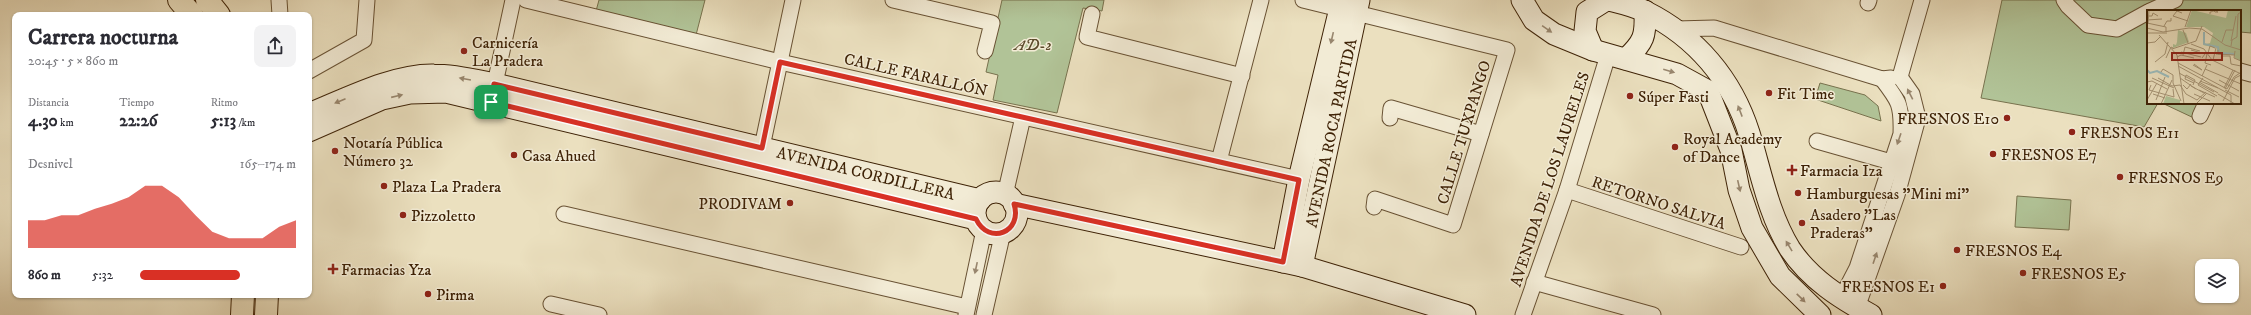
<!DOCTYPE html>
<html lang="es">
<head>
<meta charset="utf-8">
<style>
	body { margin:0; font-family:"IM FELL DW Pica",serif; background:#f2f2f3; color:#2b2b33; height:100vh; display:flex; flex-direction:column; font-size:15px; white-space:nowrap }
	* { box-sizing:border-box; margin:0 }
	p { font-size:13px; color:#7c7c81 }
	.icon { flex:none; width:22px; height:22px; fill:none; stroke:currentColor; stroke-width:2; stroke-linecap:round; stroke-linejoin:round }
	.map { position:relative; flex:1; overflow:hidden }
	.sheet { position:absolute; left:12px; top:12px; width:300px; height:286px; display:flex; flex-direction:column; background:#fff; border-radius:8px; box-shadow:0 1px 3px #0004 }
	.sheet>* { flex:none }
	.tools { position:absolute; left:2195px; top:259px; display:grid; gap:8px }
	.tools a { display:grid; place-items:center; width:44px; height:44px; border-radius:8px; background:#fff; box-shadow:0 1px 3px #0004; font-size:20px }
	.pin { position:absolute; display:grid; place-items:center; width:34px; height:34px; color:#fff; margin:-17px; border-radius:8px; box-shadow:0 2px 6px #0006 }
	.round { display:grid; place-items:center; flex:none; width:42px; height:42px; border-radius:8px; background:#f2f2f3 }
	.overview { display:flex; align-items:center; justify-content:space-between; height:68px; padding:0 16px }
	h1 { font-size:22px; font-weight:800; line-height:30px }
	.stats { display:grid; grid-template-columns:repeat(3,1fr); gap:6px; height:68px; padding:4px 16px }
	.stats div { display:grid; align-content:center }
	.stats b { font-size:17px; font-weight:800 }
	.stats small { font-size:11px; font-weight:400 }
	.stats p { font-size:11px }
	.chart { height:112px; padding:8px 16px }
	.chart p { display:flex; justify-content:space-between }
	.chart svg { width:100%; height:72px; margin-top:4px; fill:#d93025; opacity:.7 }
	ul { padding:0 16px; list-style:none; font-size:13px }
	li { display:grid; grid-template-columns:64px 48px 1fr; align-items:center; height:30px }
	li i { height:10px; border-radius:5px; background:#d93025 }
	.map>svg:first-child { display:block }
</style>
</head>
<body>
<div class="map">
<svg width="2251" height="315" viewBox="0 0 2251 315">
	<rect width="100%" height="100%" fill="#ebe0bf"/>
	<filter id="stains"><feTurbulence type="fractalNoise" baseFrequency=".005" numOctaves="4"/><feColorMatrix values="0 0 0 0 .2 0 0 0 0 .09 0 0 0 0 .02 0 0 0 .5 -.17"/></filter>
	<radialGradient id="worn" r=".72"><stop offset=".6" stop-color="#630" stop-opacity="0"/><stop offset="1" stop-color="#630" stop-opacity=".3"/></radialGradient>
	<g fill="#b1c397" stroke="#78724e">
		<path d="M599 0H705L696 35 596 11Z"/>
		<path d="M1002 0H1104L1102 11 1083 8 1057 113 993 100 998 75 986 72Z"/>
		<path d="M2002 0H2251V33L2240 32V11H2148V103H2158L2144 127 1981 98Z"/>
		<path d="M1820 83 1865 95 1878 106 1881 121 1815 99Z"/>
		<path d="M2162 103H2203L2196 119Z"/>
		<path d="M2017 196 2071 200 2069 230 2015 227Z"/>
	</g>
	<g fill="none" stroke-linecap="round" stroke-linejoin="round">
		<defs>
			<g id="street">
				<path d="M279 0 280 15"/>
				<path d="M526 0 780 62 1299 179"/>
				<path d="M893 0 992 23 985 51"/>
				<path d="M1303 0 1507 50 1453 225 1375 199 1374 207"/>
				<path d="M2064 0 2068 6 2088 25 2117 29 2148 12"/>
				<path d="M1868 3 1869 0"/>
				<path d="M2150 11 2175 0"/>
				<path d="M1092 14 1087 37 1242 76"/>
				<path d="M1676 29 1714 28 1882 79 1891 78"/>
				<path d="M309 71 364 40 367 0"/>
				<path d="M2240 71 2251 74"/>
				<path d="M1900 77 1922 0"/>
				<path d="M493 93 513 0"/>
				<path d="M2200 116 2206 103"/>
				<path d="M1390 118 1391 108 1481 134"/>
				<path d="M1817 141 1891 162"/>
				<path d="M762 147 793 0"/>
				<path d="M1219 161 1261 0"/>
				<path d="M1567 190 1741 247"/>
				<path d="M1005 195 1023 117"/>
				<path d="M564 214 967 307"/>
				<path d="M1534 282 1653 315"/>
				<path d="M1841 299 1857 268 1901 134C1902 105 1899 101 1882 79"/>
				<path d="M551 304 599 315"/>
				<path d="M1857 308 1897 195 1918 118 1912 94 1900 77"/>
				<path d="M966 315 984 230"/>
				<path d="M984 315 1003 232"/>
				<path d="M1523 315 1567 190 1608 55"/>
			</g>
			<g id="secondary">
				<path d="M1522 0 1534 20 1554 34 1593 50 1677 74 1708 91 1731 150 1739 190 1752 228 1780 276 1820 315"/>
				<path d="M1609 0C1621 3 1635 6 1646 12 1696 37 1732 79 1749 133 1761 172 1768 213 1790 249 1810 279 1840 298 1871 315"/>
				<path d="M1593 50 1585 31 1587 12 1606 0"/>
				<path d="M1626 59C1644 42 1646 36 1645 11"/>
				<path id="s1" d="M309 114C346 99 394 74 434 75 454 75 475 80 495 84L980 200"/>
				<path d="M309 131 382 99 410 93 446 92 976 219"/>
				<circle cx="996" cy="213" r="21"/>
				<path d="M1014 204 1302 266 1465 315"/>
				<path d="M1283 262 1299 179 1342 0"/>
				<path id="s2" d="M1302 266 1359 0"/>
			</g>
			<g id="primary">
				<path d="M179 0 192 15"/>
				<path d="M207 0 219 15"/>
				<path d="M242 315 243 295"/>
				<path d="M266 315 267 295"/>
			</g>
		</defs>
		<use href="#street" stroke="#695234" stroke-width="17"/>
		<use href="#secondary" stroke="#3e2206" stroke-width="23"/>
		<use href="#primary" stroke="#3e2206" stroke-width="24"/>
		<use href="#street" stroke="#f2ebd5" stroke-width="15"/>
		<use href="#secondary" stroke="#f2ebd5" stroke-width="21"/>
		<use href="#primary" stroke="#ebe0bf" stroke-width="22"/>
	</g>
	<defs><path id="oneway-solid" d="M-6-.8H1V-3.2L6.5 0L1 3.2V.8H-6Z"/></defs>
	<g fill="#98866e">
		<use href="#oneway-solid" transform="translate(1547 29) rotate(35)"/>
		<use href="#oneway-solid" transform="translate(1332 38) rotate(103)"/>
		<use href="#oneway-solid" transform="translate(1669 71) rotate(16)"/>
		<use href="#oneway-solid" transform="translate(465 79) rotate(-170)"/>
		<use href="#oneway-solid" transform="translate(1910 94) rotate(-117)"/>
		<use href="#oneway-solid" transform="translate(397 96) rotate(-13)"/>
		<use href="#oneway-solid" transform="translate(340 101) rotate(157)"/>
		<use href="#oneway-solid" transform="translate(1740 111) rotate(-111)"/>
		<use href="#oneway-solid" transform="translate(1899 139) rotate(109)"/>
		<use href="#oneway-solid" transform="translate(1739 186) rotate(77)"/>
		<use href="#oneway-solid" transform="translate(1789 246) rotate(-121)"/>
		<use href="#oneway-solid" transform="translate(1875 258) rotate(-71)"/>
		<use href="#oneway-solid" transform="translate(976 268) rotate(102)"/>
		<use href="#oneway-solid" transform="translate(1801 298) rotate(44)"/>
	</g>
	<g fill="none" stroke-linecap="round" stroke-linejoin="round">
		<defs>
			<path id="route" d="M780 62 1299 180 1283 262 1014 204C1023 232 989 246 976 219L491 102 494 84 762 148Z"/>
		</defs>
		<use href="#route" stroke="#fff" stroke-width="8"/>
		<use href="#route" stroke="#d93025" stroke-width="5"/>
	</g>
	<g fill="#8f2418" stroke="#f2ebd5" stroke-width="1.5">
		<circle cx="464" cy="51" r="4"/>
		<circle cx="1769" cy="93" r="4"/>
		<circle cx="1630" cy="96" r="4"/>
		<circle cx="2007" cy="118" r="4"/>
		<circle cx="2072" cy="132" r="4"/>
		<circle cx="1675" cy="147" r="4"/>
		<circle cx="335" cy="151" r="4"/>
		<circle cx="1993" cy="154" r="4"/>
		<circle cx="514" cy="155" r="4"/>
		<path d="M1790 164h4v4h4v4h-4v4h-4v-4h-4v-4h4z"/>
		<circle cx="2120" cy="177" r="4"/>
		<circle cx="384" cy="186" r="4"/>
		<circle cx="1798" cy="193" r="4"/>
		<circle cx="790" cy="203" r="4"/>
		<circle cx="403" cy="215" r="4"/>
		<circle cx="1802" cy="223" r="4"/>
		<circle cx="1957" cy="250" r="4"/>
		<path d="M331 263h4v4h4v4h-4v4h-4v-4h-4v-4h4z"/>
		<circle cx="2023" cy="273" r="4"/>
		<circle cx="1943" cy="286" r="4"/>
		<circle cx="428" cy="294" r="4"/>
	</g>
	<g text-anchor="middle" stroke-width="3" stroke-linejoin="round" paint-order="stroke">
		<g font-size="16" fill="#3e2206" stroke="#f2ebd5" text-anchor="start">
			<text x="472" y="48">Carnicería<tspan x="472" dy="18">La Pradera</tspan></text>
			<text x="1777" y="99">Fit Time</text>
			<text x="1638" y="102">Súper Fasti</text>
			<text x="1999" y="124" text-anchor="end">FRESNOS E10</text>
			<text x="2080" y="138">FRESNOS E11</text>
			<text x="1683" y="144">Royal Academy<tspan x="1683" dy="18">of Dance</tspan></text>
			<text x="343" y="148">Notaría Pública<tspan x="343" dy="18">Número 32</tspan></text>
			<text x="2001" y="160">FRESNOS E7</text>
			<text x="522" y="161">Casa Ahued</text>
			<text x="1800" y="176">Farmacia Iza</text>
			<text x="2128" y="183">FRESNOS E9</text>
			<text x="392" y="192">Plaza La Pradera</text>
			<text x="1806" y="199">Hamburguesas "Mini mi"</text>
			<text x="782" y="209" text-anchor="end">PRODIVAM</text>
			<text x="1810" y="220">Asadero "Las<tspan x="1810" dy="18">Praderas"</tspan></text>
			<text x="411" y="221">Pizzoletto</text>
			<text x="1965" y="256">FRESNOS E4</text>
			<text x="341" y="275">Farmacias Yza</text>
			<text x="2031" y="279">FRESNOS E5</text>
			<text x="1935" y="292" text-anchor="end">FRESNOS E1</text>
			<text x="436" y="300">Pirma</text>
		</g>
		<g font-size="16" font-style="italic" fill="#5b4a2a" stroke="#f2ebd5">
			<text x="1033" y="50">AD-2</text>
		</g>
		<g font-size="16" fill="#3e2206" stroke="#f2ebd5">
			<text transform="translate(916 74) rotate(13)" y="6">CALLE FARALLÓN</text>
			<text transform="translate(1463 132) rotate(-73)" y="6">CALLE TUXPANGO</text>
			<text dy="6" stroke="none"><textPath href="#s2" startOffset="136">AVENIDA ROCA PARTIDA</textPath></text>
			<text dy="6" stroke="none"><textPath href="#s1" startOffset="575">AVENIDA CORDILLERA</textPath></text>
			<text transform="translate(1549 179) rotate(-72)" y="6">AVENIDA DE LOS LAURELES</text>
			<text transform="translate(1659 202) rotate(18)" y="6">RETORNO SALVIA</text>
		</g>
	</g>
	<g transform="translate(2147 10)">
		<rect width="94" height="94" fill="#ebe0bf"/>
		<path d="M45 0 79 8 81 0H94V51L88 48 87 45H69L70 38 56 35 63 33 66 23 57 17H39ZM31 20 39 23 42 32 26 38V34L29 35 30 32ZM19 86 33 90V94H16Z" fill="#b1c397"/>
		<path fill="none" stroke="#9bbbbb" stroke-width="2" d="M57 22V34L71 37 72 43 87 44M0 60 3 63 10 61 22 67"/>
		<path fill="none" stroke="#a69475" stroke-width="1" d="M35 3 30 1 26 6 41 11M63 4V2H64L66 1 67 0 71 2H68L67 1H66V0M0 6H5L6 3 11 6M0 10 15 9M0 13 19 17V21M1 14 2 0M17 16 20 11H24V8M38 17 44 0M0 18 16 22 42 18 55 19 78 35 94 40M36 20 41 33M0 23H20M12 25 30 45 37 94M84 31 89 6M75 32 79 20H86M0 33 8 32 14 26M44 34 57 39 65 50 94 64M84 36 85 30 90 27 91 4 94 2M25 39 49 31 55 16M44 40 58 44 55 48M71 40V44L87 45M88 41 87 48 94 51M34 42 54 47M61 43 63 36 68 38M60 44 58 53 64 55M36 45 38 37 53 41M74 46H83L84 54 94 56M30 47 34 45 47 48M19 48 24 37 26 38M66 50 69 38M8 52 18 44 21 32M31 53 80 79 87 67 93 63M46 55 55 60 47 54M31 56 84 85V94M58 59 94 74M14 62 16 59 26 65V73L34 91M32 63 67 82M55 66 60 55M5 68 27 78M11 68 25 76 33 75 39 84 50 90 59 82M33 68 49 79M56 68 51 75 70 86M72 70 92 81M53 71 71 78M0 72 5 71 20 79M52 72 71 83M4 75 2 80 27 87 26 79M36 75 40 79 44 74M46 75 48 70 39 65 38 69 47 73M44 76 57 83M77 78 86 60M78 79 88 60M52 80 68 87M78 80 92 87M6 84 18 88M47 84 63 91M71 84 88 94M0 90 10 73M9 90 18 67M76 91 88 68 94 65M50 93 60 83M14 94 25 70"/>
		<path fill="#8f2418" fill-opacity="0.15" stroke="#8f2418" stroke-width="2" d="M25 43H75V50H25Z"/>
		<rect width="94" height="94" fill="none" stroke="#3e2206" stroke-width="2"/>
	</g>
	<rect width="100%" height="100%" filter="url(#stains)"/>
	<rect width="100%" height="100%" fill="url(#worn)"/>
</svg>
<div class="tools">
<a><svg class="icon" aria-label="layers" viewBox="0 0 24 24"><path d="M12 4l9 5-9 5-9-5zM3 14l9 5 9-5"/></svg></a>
</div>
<div class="pin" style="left:491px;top:102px;background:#1e9e55"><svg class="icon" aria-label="arrive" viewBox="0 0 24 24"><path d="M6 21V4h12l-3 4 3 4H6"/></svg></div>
<section class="sheet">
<div class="overview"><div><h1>Carrera nocturna</h1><p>20:45 · 5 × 860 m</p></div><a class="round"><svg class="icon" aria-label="share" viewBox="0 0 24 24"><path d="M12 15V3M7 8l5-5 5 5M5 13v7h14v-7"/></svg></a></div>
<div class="stats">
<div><p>Distancia</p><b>4.30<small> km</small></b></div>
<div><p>Tiempo</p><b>22:26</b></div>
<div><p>Ritmo</p><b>5:13<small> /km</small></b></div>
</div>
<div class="chart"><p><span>Desnivel</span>165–174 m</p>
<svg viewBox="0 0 160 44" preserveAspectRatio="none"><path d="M0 44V27L10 27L20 24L30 24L40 20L50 17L60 13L70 6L80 6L90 13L100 24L110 34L120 38L130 38L140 38L150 31L160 27V44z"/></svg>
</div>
<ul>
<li><b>860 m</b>5:32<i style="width:64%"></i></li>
</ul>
</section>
</div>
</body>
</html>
